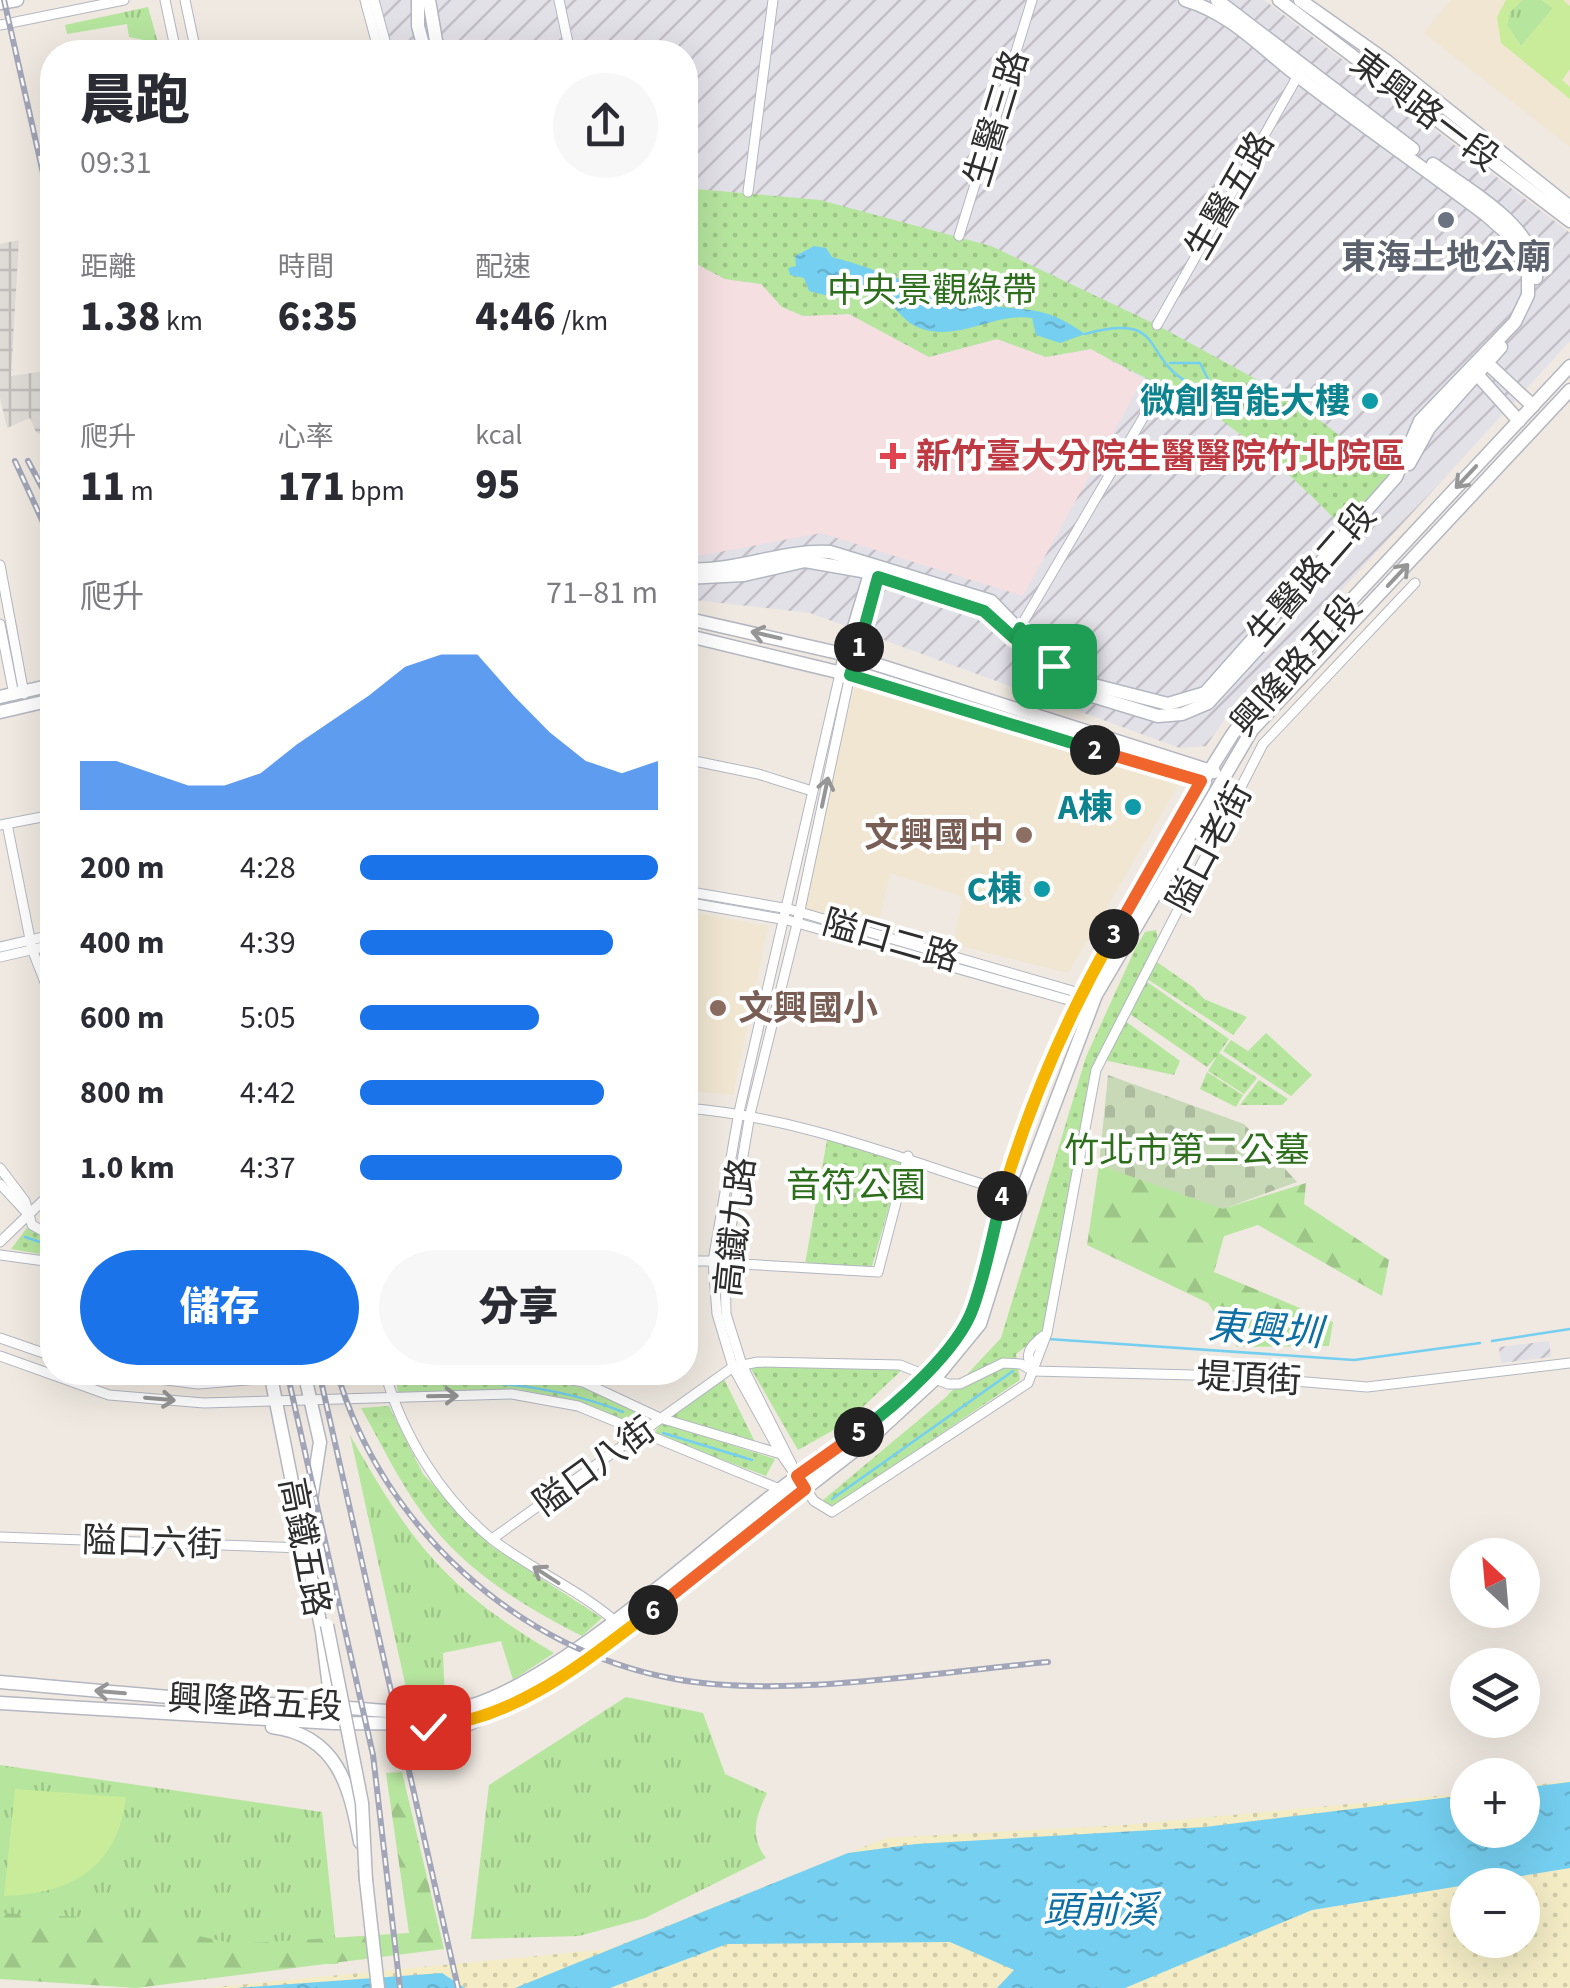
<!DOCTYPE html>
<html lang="zh-TW">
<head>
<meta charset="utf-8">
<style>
	body { margin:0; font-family:"Source Sans 3","Noto Sans TC",sans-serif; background:#f7f7f7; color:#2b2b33; height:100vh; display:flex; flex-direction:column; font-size:38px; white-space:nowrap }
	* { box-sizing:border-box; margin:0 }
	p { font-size:32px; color:#7c7c81 }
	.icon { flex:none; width:55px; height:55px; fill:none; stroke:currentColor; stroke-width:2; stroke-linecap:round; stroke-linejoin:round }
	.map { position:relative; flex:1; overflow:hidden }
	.side { position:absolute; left:40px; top:40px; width:658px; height:1345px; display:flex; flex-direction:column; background:#fff; border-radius:40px; box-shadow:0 10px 40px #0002 }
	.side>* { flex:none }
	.needle { width:65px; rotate:334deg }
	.controls { position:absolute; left:1450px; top:1538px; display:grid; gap:20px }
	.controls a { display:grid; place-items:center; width:90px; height:90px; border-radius:50%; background:#fff; box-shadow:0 10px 40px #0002; font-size:50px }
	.pin { position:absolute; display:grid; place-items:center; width:85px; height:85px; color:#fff; margin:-42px; border-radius:20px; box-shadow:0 5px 15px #0006 }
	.km { position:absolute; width:50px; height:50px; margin:-25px; border-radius:50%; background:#222; color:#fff; font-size:28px; line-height:50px; text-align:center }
	.round { display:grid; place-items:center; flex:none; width:105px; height:105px; border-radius:52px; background:#f7f7f7 }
	.overview { display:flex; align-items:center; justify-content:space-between; height:170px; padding:0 40px }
	h1 { font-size:55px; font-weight:800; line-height:75px }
	.figures { display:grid; grid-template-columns:repeat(3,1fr); gap:15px; height:170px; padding:10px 40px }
	.figures div { display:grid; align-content:center }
	.figures b { font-size:42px; font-weight:800 }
	.figures small { font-size:28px; font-weight:400 }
	.figures p { font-size:28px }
	.chart { height:280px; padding:20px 40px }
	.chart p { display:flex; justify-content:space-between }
	.chart svg { width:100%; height:180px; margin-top:10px; fill:#1a73e8; opacity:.7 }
	.action { display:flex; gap:20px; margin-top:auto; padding:20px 40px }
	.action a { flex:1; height:115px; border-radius:60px; background:#1a73e8; color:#fff; font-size:40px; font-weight:800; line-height:115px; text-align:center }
	.action a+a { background:#f7f7f7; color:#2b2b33 }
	ul { padding:0 40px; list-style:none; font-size:32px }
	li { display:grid; grid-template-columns:160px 120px 1fr; align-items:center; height:75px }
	li i { height:25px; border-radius:12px; background:#1a73e8 }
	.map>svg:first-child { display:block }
</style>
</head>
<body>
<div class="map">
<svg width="1570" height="1988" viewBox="0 0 1570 1988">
	<defs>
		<pattern id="industrial-furrows" width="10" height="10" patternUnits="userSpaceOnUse" patternTransform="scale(2.5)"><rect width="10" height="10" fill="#e3e1e8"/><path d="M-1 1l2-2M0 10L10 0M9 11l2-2" fill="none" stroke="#c3c1c7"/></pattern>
		<pattern id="grass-tufts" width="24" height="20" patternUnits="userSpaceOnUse" patternTransform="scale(2.5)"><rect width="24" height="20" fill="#b6e59e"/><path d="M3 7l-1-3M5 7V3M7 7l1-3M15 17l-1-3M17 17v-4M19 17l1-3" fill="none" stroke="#9dc588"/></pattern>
		<pattern id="forest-firs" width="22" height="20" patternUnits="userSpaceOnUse" patternTransform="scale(2.5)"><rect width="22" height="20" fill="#b6e59e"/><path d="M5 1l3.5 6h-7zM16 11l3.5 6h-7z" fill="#9dc588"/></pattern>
		<pattern id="sand-dots" width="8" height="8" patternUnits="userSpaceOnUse" patternTransform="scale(2.5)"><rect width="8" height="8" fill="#f3ecc5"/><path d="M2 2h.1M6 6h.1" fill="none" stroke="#d1cbaa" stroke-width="1.8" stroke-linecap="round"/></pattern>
		<pattern id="cemetery-stones" width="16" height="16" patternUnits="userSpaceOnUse" patternTransform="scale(2.5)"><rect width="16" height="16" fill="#c8d9b8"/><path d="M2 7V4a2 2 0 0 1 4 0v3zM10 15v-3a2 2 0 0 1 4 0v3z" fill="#acbb9e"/></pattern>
		<pattern id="park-dots" width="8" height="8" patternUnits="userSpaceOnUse" patternTransform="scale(2.5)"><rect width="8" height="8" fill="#b6e59e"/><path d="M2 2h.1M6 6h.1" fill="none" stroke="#9dc588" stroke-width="1.8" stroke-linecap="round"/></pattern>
		<pattern id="plaza-grid" width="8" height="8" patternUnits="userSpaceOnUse" patternTransform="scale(2.5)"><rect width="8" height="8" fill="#dfdcd8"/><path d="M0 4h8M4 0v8" fill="none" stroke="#c0bdba"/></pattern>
		<pattern id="water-ripples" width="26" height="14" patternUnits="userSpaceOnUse" patternTransform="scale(2.5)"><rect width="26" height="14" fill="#75cff0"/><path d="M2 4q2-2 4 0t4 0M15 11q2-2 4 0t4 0" fill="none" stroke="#66b2ce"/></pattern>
	</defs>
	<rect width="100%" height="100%" fill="#efe9e1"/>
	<g fill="url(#industrial-furrows)">
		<path d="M379 0H1264L1570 233V341L1229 713 1206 746 1180 748 810 613 685 599V52H391Z"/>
		<path d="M1549 1341 1551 1357 1501 1363 1499 1347Z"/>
	</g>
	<g fill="#f0e6d1">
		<path d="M1451 0H1570V147L1424 33Z"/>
		<path d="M857 678 1182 779 1068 973 953 944 963 897 890 873 877 929 798 911Z"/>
		<path d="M685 911 768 926 733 1095 685 1090Z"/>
	</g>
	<path fill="#f5dfe0" d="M685 258 725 279 761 284 782 307 803 316 849 314 929 357 997 339 1046 357 1091 349 1143 379 1023 596 821 533 703 555 685 554Z"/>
	<g fill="url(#grass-tufts)">
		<path d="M1522 0H1542L1553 8 1521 46 1507 25 1510 12Z"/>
		<path d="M148 7 158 43 129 37 127 24 67 34 65 25Z"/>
		<path d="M350 1435C410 1542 447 1590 554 1653L513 1680 501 1641 443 1653 445 1702 410 1706Z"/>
		<path d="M626 1697 703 1713 725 1774 767 1793C756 1816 749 1836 766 1858L645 1918 579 1936 471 1939 489 1785Z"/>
		<path d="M0 1765 322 1812 338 1964 0 1965Z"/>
	</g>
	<g fill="url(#forest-firs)">
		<path d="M1099 1165 1229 1207 1306 1183 1304 1204 1389 1260 1382 1296 1258 1225 1224 1236 1214 1272 1333 1322 1329 1346 1237 1347 1208 1303 1087 1245Z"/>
		<path d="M402 1772 444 1949 136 1988 0 1979V1913L119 1919 236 1944 409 1933 386 1773Z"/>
	</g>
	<path fill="url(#sand-dots)" fill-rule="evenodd" d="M1570 1781V1988H206L609 1949 886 1838 1124 1825 1467 1793 1468 1830H1522L1523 1786ZM1468 1885H1522V1940H1468Z"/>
	<path fill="url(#cemetery-stones)" d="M1108 1075 1244 1124 1297 1182 1223 1209 1099 1165Z"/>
	<g fill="url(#park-dots)">
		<path d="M685 188 820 200 991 246 1157 325 1292 399 1391 475 1342 527C1303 485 1231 420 1180 395 1150 380 1121 366 1091 349L1046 357 997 339 929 357 849 314 803 316 782 307 761 284 725 279 685 258Z"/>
		<path d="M1156 930 1158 940 1102 1052 1121 1018 1180 1061 1174 1075 1099 1059 1043 1333 1016 1354 1020 1380 832 1508 823 1500 945 1398 1001 1338 1086 1057 1136 947 1145 932Z"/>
		<path d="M1151 958 1193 987 1204 999 1247 1017 1233 1035 1141 975Z"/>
		<path d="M1140 977 1229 1039 1219 1053 1257 1078 1244 1094 1208 1071 1217 1056 1207 1067 1124 1010Z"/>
		<path d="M1266 1033 1312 1075 1291 1096 1223 1051 1231 1040 1248 1051Z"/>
		<path d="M1207 1072 1243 1095 1236 1107 1200 1089Z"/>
		<path d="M1259 1080 1288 1099 1282 1105H1240Z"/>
		<path d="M827 1140 903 1158 872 1266 805 1264Z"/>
		<path d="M27 1228 52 1240V1256L11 1249Z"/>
		<path d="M906 1366 846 1423 798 1450 750 1367Z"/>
		<path d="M503 1374 585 1388 649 1416 638 1428 578 1401 517 1389 398 1392 395 1376Z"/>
		<path d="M724 1379 755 1442 670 1416Z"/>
		<path d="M389 1406 423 1474 491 1546 602 1618 582 1636C529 1610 471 1574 433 1527 404 1492 383 1447 361 1408Z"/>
		<path d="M662 1423 775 1459 766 1476 653 1434Z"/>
	</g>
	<g fill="#c9ec9a">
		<path d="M1506 0H1522L1510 12 1507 25 1521 46 1553 8 1542 0H1563L1570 6V69L1562 80 1570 87V99L1501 43 1497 17Z"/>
		<path d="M15 1789 126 1797C118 1868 70 1894 4 1896Z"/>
	</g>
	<path fill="url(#plaza-grid)" d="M19 240 11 376 52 370 49 439 36 432 30 418 7 428 0 398V244Z"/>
	<g fill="url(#water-ripples)">
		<path d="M814 246 826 248 832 257C882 270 932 294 982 304 1030 313 1041 303 1085 334L1060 343 1036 335 1032 318C992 312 959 344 917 327 899 319 892 299 871 287L833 297 809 291 804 278 790 275 788 268 796 266 795 256Z"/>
		<path d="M1570 1782V1868L1312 1910 1125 1988H997L1014 1970 950 1942 727 1944 610 1988H515L848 1853 916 1844 1205 1827 1467 1795 1468 1830H1522L1523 1788Z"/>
		<path d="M442 1973 465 1988H236Z"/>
	</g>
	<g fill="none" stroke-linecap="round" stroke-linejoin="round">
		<g stroke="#75cff0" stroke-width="2.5">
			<path d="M1085 334C1166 312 1141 355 1187 382 1196 387 1199 383 1209 384 1228 386 1256 405 1269 418"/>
			<path d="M1170 363H1200L1210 383"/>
			<path d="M25 1237 52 1246"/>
			<path d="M1048 1339 1354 1360 1480 1343"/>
			<path d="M1492 1341 1570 1329"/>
			<path d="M399 1383C477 1379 550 1383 623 1412"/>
			<path d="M663 1433 752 1460"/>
			<path d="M832 1499 1013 1371"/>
		</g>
		<defs>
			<g id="street">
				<path d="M165 0 176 52"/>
				<path d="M185 0 196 52"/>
				<path d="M365 0 379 52"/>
				<path d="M374 0 388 52"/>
				<path d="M559 0 570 52"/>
				<path d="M0 25 124 0"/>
				<path d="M748 192 773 0"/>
				<path d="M959 236 1032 0"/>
				<path d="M1157 325 1300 72"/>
				<path d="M0 565 24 694"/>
				<path d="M0 624 14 695"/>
				<path d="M1018 631 1160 389"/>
				<path d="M840 674 739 1112 713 1261 717 1314 733 1367 781 1454 814 1501 832 1512 1028 1383 1047 1333 1096 1070 1263 744 1415 583"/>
				<path d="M685 759 758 774 812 791"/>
				<path d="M7 824 32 949 52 1000"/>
				<path d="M0 825 52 815"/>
				<path d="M685 891 789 909 1083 994"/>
				<path d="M685 902 787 920 1079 1003"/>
				<path d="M0 947 52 935"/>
				<path d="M0 957 52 945"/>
				<path d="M685 1108C802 1117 909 1162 1020 1196"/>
				<path d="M0 1168 25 1201 32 1225 52 1236"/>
				<path d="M0 1184 27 1213"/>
				<path d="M0 1242 52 1192"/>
				<path d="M0 1255 52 1262"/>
				<path d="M685 1261H713"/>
				<path d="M725 1263 878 1272 908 1156"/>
				<path d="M0 1338 52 1356"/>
				<path d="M0 1356 109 1395 204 1403 512 1394 578 1406 782 1490"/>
				<path d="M1032 1369C1024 1353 1030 1347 1043 1336"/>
				<path d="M104 1372 198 1384 344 1372"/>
				<path d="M385 1372C402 1435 442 1499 493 1540 532 1570 580 1590 616 1622"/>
				<path d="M527 1372 583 1382 660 1418 781 1454"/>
				<path d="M792 1465 742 1365 726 1314 725 1263 750 1114 797 924 850 675"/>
				<path d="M0 1537 303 1548"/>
				<path d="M492 1539 733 1367 758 1362 900 1365 948 1384H960L1003 1363 1021 1364 1033 1371 1234 1376 1367 1387 1570 1363"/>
			</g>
			<g id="secondary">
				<path d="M418 0V26L425 52"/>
				<path d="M429 0 438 52"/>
				<path d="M1217 0 1413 149"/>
				<path d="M1279 0 1570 221"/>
				<path d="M1300 0 1388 62 1570 207"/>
				<path d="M0 3 17 0"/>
				<path d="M1433 164C1469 191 1539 227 1536 278"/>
				<path d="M1478 362H1486L1533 406"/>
				<path d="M1473 370 1519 421"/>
				<path d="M1409 464 1429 428 1501 347"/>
				<path d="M685 569C735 573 781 549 830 552L991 601 1054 666 1074 680 1168 704 1205 693 1396 477 1420 421 1515 322 1528 295V269L1512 238 1486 215C1424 168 1360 124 1299 77 1261 48 1232 14 1185 0"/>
				<path d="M685 578 744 575 805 561 862 571 984 611 1057 679 1076 691 1158 716 1182 714 1208 703 1274 631"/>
				<path d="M685 618 847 655 1214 772"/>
				<path d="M685 635 850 675 1205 781"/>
				<path d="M854 665 874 593"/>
				<path d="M840 674 872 567"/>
				<path d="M0 697 52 685"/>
				<path d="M0 712 52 700"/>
				<path d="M270 1372 322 1632 332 1711"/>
				<path d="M304 1372 320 1442 309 1513 311 1547"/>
				<path d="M0 1682C111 1692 222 1703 333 1707 377 1709 427 1719 470 1706 562 1678 695 1555 774 1494 844 1439 931 1392 973 1310 994 1228 1015 1146 1047 1069 1095 952 1165 842 1232 735L1256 702 1570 366"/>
				<path d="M0 1703 333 1723 469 1724 570 1672 872 1437 934 1380 980 1324 1020 1196 1096 995 1252 730 1570 390"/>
				<path d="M272 1727C337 1735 350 1786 360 1842"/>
				<path d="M365 1871 378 1988"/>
			</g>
		</defs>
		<use href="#street" stroke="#b4b7c1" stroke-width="11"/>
		<use href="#secondary" stroke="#b4b7c1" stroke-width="15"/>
		<use href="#street" stroke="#fff" stroke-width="9"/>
		<use href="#secondary" stroke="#fff" stroke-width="12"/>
		<defs>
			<g id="rail">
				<path d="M4 0 52 213"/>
				<path d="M15 461 52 542"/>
				<path d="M28 461 52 506"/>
				<path d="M287 1372 373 1755 400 1988"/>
				<path d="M319 1372 458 1988"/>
				<path d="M337 1372C381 1526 518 1651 675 1679 783 1699 937 1672 1048 1662"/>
			</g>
		</defs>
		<use href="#rail" stroke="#a3a6b8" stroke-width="6"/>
		<use href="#rail" stroke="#fff" stroke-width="2.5" stroke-dasharray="8" stroke-linecap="butt"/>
		<defs>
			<path id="secondary-bridge" d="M327 1625 362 1803 366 1881"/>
		</defs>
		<use href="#secondary-bridge" stroke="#b4b7c1" stroke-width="15" stroke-linecap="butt"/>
		<use href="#secondary-bridge" stroke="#fff" stroke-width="12"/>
	</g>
	<defs><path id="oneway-shaft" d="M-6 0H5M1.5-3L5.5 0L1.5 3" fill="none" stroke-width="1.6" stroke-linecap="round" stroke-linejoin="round" transform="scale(2.5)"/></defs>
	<g stroke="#969696">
		<use href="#oneway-shaft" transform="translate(1466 477) rotate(133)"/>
		<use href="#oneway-shaft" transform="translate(1398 575) rotate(-47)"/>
		<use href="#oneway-shaft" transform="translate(766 635) rotate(-167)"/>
		<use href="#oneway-shaft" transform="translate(825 792) rotate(-78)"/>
		<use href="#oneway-shaft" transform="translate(443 1396) rotate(-1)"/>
		<use href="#oneway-shaft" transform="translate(160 1399) rotate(5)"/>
		<use href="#oneway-shaft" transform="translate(546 1575) rotate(-147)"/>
		<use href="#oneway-shaft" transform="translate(110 1692) rotate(-175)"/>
	</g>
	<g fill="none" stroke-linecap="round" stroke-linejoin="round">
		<defs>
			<path id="split-1" d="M859 647 878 577 984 611 1014 638 1020 628 1054 666"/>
			<path id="split-2" d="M859 647 850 675 1095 750"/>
			<path id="split-3" d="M1095 750 1201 781 1114 934"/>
			<path id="split-4" d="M1002 1196C1029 1104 1067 1017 1114 934"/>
			<path id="split-5" d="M859 1432C896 1405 958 1351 973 1308 986 1272 993 1233 1002 1196"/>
			<path id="split-6" d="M653 1610 805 1489 797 1476 859 1432"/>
			<path id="split-7" d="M428 1727C516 1720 584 1662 653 1610"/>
		</defs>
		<use href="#split-1" stroke="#fff" stroke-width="20"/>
		<use href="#split-2" stroke="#fff" stroke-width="20"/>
		<use href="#split-3" stroke="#fff" stroke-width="20"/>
		<use href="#split-4" stroke="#fff" stroke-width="20"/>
		<use href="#split-5" stroke="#fff" stroke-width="20"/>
		<use href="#split-6" stroke="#fff" stroke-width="20"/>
		<use href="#split-7" stroke="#fff" stroke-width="20"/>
		<use href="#split-1" stroke="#22a559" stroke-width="12"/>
		<use href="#split-2" stroke="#22a559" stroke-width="12"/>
		<use href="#split-3" stroke="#f0652b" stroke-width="12"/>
		<use href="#split-4" stroke="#f5b400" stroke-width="12"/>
		<use href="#split-5" stroke="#22a559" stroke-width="12"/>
		<use href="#split-6" stroke="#f0652b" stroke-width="12"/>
		<use href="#split-7" stroke="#f5b400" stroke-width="12"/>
	</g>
	<circle fill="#6b7280" stroke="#fff" stroke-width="4" cx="1446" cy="220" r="10"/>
	<g fill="#0f9aa8" stroke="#fff" stroke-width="4">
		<circle cx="1370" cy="401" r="10"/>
		<circle cx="1133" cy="807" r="10"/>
		<circle cx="1042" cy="889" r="10"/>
	</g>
	<path fill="#e0444e" stroke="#fff" stroke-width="4" d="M888 441h10v10h10v10h-10v10h-10v-10h-10v-10h10z"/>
	<g fill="#8d6e63" stroke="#fff" stroke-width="4">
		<circle cx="1024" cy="835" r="10"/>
		<circle cx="718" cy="1008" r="10"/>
	</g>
	<g text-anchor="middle" stroke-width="8" stroke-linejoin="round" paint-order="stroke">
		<g font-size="35" fill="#2e2e2e" stroke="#fff">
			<text transform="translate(1425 110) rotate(37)" y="12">東興路一段</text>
			<text transform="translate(996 118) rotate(-73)" y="12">生醫三路</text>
			<text transform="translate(1229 195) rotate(-60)" y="12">生醫五路</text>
			<text transform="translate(1311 574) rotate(-49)" y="12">生醫路二段</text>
			<text transform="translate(1296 665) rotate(-48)" y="12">興隆路五段</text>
			<text transform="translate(1209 847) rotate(-62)" y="12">隘口老街</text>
			<text transform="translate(891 940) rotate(16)" y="12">隘口二路</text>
			<text transform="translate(735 1227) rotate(-84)" y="12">高鐵九路</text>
			<text transform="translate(1249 1378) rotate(3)" y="12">堤頂街</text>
			<text transform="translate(594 1466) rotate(-36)" y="12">隘口八街</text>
			<text transform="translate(152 1542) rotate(2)" y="12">隘口六街</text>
			<text transform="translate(305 1547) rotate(79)" y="12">高鐵五路</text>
			<text transform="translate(255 1702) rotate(3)" y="12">興隆路五段</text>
		</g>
		<g font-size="35" font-weight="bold" fill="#5b616d" stroke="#fff">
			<text x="1446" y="269">東海土地公廟</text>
		</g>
		<g font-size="35" fill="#2c6e1b" stroke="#fff">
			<text x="932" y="302">中央景觀綠帶</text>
			<text x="1187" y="1162">竹北市第二公墓</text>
			<text x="856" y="1197">音符公園</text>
		</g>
		<g font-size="35" font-weight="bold" fill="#0d838f" stroke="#fff" text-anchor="end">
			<text x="1350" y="413">微創智能大樓</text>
			<text x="1113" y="819">A棟</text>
			<text x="1022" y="901">C棟</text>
		</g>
		<g font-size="35" font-weight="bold" fill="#be3a42" stroke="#fff" text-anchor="start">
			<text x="916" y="468">新竹臺大分院生醫醫院竹北院區</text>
		</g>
		<g font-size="35" font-weight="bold" fill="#785e54" stroke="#fff" text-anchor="end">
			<text x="1004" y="847">文興國中</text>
			<text x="738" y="1020" text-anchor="start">文興國小</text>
		</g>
		<g font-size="38" font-style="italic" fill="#0d6fa3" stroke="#fff">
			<text transform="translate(1265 1329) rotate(4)" y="13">東興圳</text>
			<text x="1100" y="1923">頭前溪</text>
		</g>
	</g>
</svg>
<div class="controls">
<a><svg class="needle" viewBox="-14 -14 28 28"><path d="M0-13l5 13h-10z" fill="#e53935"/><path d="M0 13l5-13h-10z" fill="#7c7c81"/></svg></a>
<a><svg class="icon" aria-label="layers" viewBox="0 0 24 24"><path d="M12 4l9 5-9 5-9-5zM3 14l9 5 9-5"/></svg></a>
<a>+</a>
<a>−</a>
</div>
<div class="pin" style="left:1054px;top:666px;background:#1e9e55"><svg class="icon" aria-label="arrive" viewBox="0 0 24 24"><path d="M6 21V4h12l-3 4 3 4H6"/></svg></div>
<div class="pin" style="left:428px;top:1727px;background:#d93025"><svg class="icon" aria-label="check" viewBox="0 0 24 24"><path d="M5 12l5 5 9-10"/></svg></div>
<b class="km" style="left:859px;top:647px">1</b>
<b class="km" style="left:1095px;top:750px">2</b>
<b class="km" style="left:1114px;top:934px">3</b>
<b class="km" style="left:1002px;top:1196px">4</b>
<b class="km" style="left:859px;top:1432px">5</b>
<b class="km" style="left:653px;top:1610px">6</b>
<section class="side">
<div class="overview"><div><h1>晨跑</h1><p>09:31</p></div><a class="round"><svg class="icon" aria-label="share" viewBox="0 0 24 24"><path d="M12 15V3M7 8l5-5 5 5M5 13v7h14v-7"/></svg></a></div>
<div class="figures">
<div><p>距離</p><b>1.38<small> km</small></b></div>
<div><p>時間</p><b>6:35</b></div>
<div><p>配速</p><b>4:46<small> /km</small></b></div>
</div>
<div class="figures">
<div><p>爬升</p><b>11<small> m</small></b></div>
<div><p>心率</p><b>171<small> bpm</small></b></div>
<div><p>kcal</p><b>95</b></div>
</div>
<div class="chart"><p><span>爬升</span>71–81 m</p>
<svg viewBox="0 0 160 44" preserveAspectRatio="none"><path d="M0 44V32L10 32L20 35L30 38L40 38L50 35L60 28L70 22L80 16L90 9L100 6L110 6L120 16L130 25L140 32L150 35L160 32V44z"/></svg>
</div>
<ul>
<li><b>200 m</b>4:28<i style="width:100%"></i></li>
<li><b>400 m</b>4:39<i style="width:85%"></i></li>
<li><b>600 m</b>5:05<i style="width:60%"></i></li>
<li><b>800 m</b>4:42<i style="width:82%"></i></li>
<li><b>1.0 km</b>4:37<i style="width:88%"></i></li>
</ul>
<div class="action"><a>儲存</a><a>分享</a></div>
</section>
</div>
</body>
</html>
